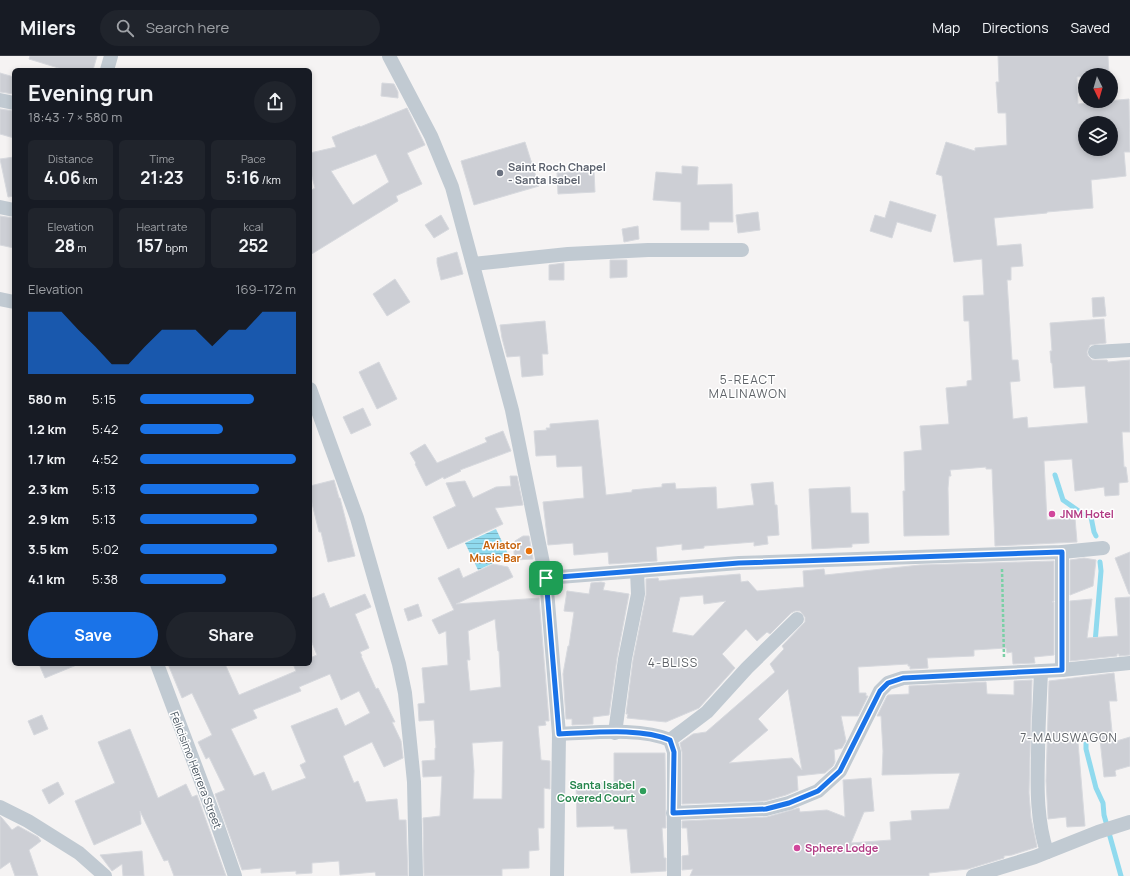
<!DOCTYPE html>
<html lang="en">
<head>
<meta charset="utf-8">
<style>
	body { margin:0; font-family:Manrope,sans-serif; background:#20242c; color:#f1f3f6; height:100vh; display:flex; flex-direction:column; font-size:15px; white-space:nowrap }
	* { box-sizing:border-box; margin:0 }
	p { font-size:13px; color:#9ea1a6 }
	.icon { flex:none; width:22px; height:22px; fill:none; stroke:currentColor; stroke-width:2; stroke-linecap:round; stroke-linejoin:round }
	.map { position:relative; flex:1; overflow:hidden }
	.details { position:absolute; left:12px; top:12px; width:300px; height:598px; display:flex; flex-direction:column; background:#171b24; border-radius:6px; box-shadow:0 2px 6px #0003 }
	.details>* { flex:none }
	.needle { width:26px; rotate:175deg }
	.controls { position:absolute; left:1078px; top:12px; display:grid; gap:8px }
	.controls a { display:grid; place-items:center; width:40px; height:40px; border-radius:50%; background:#171b24; box-shadow:0 2px 6px #0003; font-size:20px }
	.pin { position:absolute; display:grid; place-items:center; width:34px; height:34px; color:#fff; margin:-17px; border-radius:8px; box-shadow:0 2px 6px #0006 }
	.round { display:grid; place-items:center; flex:none; width:42px; height:42px; border-radius:21px; background:#20242c }
	.summary { display:flex; align-items:center; justify-content:space-between; height:68px; padding:0 16px }
	h1 { font-size:22px; font-weight:700; line-height:30px }
	.stats { display:grid; grid-template-columns:repeat(3,1fr); gap:6px; height:68px; padding:4px 16px }
	.stats div { display:grid; align-content:center; border-radius:6px; background:#20242c; text-align:center }
	.stats b { font-size:17px; font-weight:700 }
	.stats small { font-size:11px; font-weight:400 }
	.stats p { font-size:11px }
	.chart { height:112px; padding:8px 16px }
	.chart p { display:flex; justify-content:space-between }
	.chart svg { width:100%; height:72px; margin-top:4px; fill:#1a73e8; opacity:.7 }
	.button { display:flex; gap:8px; margin-top:auto; padding:8px 16px }
	.button a { flex:1; height:46px; border-radius:24px; background:#1a73e8; color:#fff; font-size:16px; font-weight:700; line-height:46px; text-align:center }
	.button a+a { background:#20242c; color:#f1f3f6 }
	ul { padding:0 16px; list-style:none; font-size:13px }
	li { display:grid; grid-template-columns:64px 48px 1fr; align-items:center; height:30px }
	li i { height:10px; border-radius:5px; background:#1a73e8 }
	header { display:flex; align-items:center; gap:24px; box-sizing:border-box; height:56px; padding:0 20px; background:#171b24; border-bottom:1px solid #363941 }
	header strong { font-size:19px }
	nav { display:flex; gap:22px; margin-inline-start:auto; font-size:14px }
	.search { width:280px; height:36px; background:#20242c; display:flex; align-items:center; gap:10px; box-sizing:border-box; padding:0 14px; border-radius:22px; color:#9ea1a6; font-size:15px }
	.map>svg:first-child { display:block }
</style>
</head>
<body>
<header>
<strong>Milers</strong>
<div class="search"><svg class="icon" aria-label="search" viewBox="0 0 24 24"><circle cx="10" cy="10" r="6"/><path d="M15 15l6 6"/></svg>Search here</div>
<nav><a>Map</a><a>Directions</a><a>Saved</a></nav>
</header>
<div class="map">
<svg width="1130" height="820" viewBox="0 0 1130 820">
	<defs>
		<pattern id="water-rules" width="6" height="5" patternUnits="userSpaceOnUse"><rect width="6" height="5" fill="#90daee"/><path d="M0 2.5h6" fill="none" stroke="#78b4c4"/></pattern>
	</defs>
	<rect width="100%" height="100%" fill="#f5f3f3"/>
	<path fill="url(#water-rules)" d="M496 473 509 500 478 514 465 487Z"/>
	<g fill="none" stroke-linecap="round" stroke-linejoin="round">
		<g stroke="#90daee" stroke-width="5">
			<path d="M1055 419 1063 444 1083 458 1091 461 1094 476 1096 480"/>
			<path d="M1095 587 1101 515 1100 506"/>
			<path d="M1086 679V693L1096 732 1103 747 1104 759 1121 820"/>
		</g>
	</g>
	<g fill="#cdcfd5" stroke="#d7d9de" fill-rule="evenodd">
		<path d="M30 0H97L93 14H65L29 3Z"/>
		<path d="M998 0H1108L1109 19H1085V20L1077 21 1078 48 1129 43 1130 96H1124L1126 120 1091 124 1093 152 1047 156V157L994 162 997 190 1021 188 1023 210 1011 211V224H1007L1012 304H1018L1020 325 1010 326 1013 363 1027 361 1028 372 1088 367 1085 330 1054 332 1052 307H1051L1050 295H1052L1050 267 1104 263 1106 287 1090 289 1087 296 1088 300 1092 304H1107L1108 306 1130 304V376H1122L1124 411H1126L1128 426 1119 427V439L1105 440 1104 431 1075 435 1072 403 1044 405 1047 464 1075 462 1077 486 995 490 992 413H986V411L950 414 951 420H949L948 432 949 479 904 480 903 435H905L904 396 922 394 920 370 949 368 946 332 967 330V325L972 324 969 265H964L963 240 984 239 982 203 954 206 942 120 936 118 946 86 975 95V92L1007 89 1006 57H998L996 26H999ZM1085 67H1111L1113 93H1085Z"/>
		<path d="M0 17 14 21V38L0 36Z"/>
		<path d="M382 27 394 28 398 36V42L381 40Z"/>
		<path d="M407 52 425 89 407 97 422 128 396 140 398 145 310 199V135L315 132 310 113V97L336 91 332 81 360 70V71ZM376 98 389 126 353 149 331 115Z"/>
		<path d="M0 53 14 55V82L0 78Z"/>
		<path d="M525 86 539 130 474 149 461 105Z"/>
		<path d="M14 101V140L8 141 0 103Z"/>
		<path d="M682 110 698 111 697 129 732 128 733 166H709V174H681V146L653 144 656 116 682 118Z"/>
		<path d="M594 115 595 136 558 138 557 117Z"/>
		<path d="M890 145 936 159 931 176 897 166 892 182 870 175 875 159 885 162Z"/>
		<path d="M758 156 760 174 738 177 736 159Z"/>
		<path d="M441 159 449 173 434 182 425 169Z"/>
		<path d="M0 160 14 162V192L0 189Z"/>
		<path d="M638 170 639 183 624 186 622 173Z"/>
		<path d="M457 196 463 218 441 224 437 207V202Z"/>
		<path d="M610 204H627V221L610 222Z"/>
		<path d="M564 207V224H549V209Z"/>
		<path d="M395 223 410 246 387 260 373 238Z"/>
		<path d="M1104 241 1106 260 1093 261 1092 242Z"/>
		<path d="M545 265 548 298H542L543 319 522 321 520 300 507 301 502 282 500 269Z"/>
		<path d="M379 306 397 343 377 353 359 316Z"/>
		<path d="M363 352 371 369 351 378 343 361Z"/>
		<path d="M598 364 606 439 632 436V434L662 431V428L675 427 676 433 716 431 717 453 754 449 751 428 773 426 775 449H777L779 479 767 480 768 488 754 490V486L704 490V492L682 494V488L656 491 657 505 609 508 608 496 574 499 573 487 548 489 543 446 584 442 582 410 557 411 556 399 536 400 534 375 547 374 546 372H550V368Z"/>
		<path d="M503 375 511 395 460 414 461 415 444 423 443 421 426 430 415 408 416 407 410 397 425 388 437 407 487 386 485 382Z"/>
		<path d="M510 420H517L523 449 495 452 503 468 448 493 433 461 456 450 446 427 465 425 473 442 496 431 511 430Z"/>
		<path d="M334 424 339 442H340L355 500 328 506 321 476H319L310 439V430Z"/>
		<path d="M850 431 851 457H868L869 487 852 488V491L812 493 809 433Z"/>
		<path d="M523 480H529L533 503 514 504V489L515 485Z"/>
		<path d="M1130 496V538H1129L1115 502Z"/>
		<path d="M1084 502 1096 504 1093 530 1070 539V504Z"/>
		<path d="M1054 505V545L1052 546H1054V599L1034 601 1035 607 1013 608 1012 596 1007 597 1006 592 974 594V600L927 602 928 612 910 613V610H908V608L858 611 859 637H866V640H868L858 660H841L846 685 842 692 834 694 835 706 833 710 825 717 797 720 798 734 786 739 765 745 682 748V696L680 687 693 678 706 676 775 616 770 608 784 593 782 590 805 566V561L800 555H795L791 557 770 578 767 576 757 585 746 573 722 598 735 612 699 652 666 666 627 662 628 658H626L633 604 646 539V523L658 522 659 525 668 524 740 518 741 526 748 525 757 535 804 531 803 515 824 513 825 519 920 509ZM703 539 704 548 726 545 693 580 672 576 680 541ZM788 633 802 714 792 702 729 707 768 674 758 663Z"/>
		<path d="M493 508 508 511 513 521 456 548 539 542 549 665H545L546 669 538 670 541 704 550 705V733L544 732V772H538L539 794 529 795V812L502 813V820H424L423 762 440 760 442 720 423 721 422 705 435 704V692H436L434 664 419 665 418 648 425 647 422 612 448 609 446 575 439 578 432 564 454 554 438 522 459 512 463 522ZM495 563 498 595H499L501 631 470 635 467 604H470L468 575ZM503 685 502 743H473L474 715 472 687Z"/>
		<path d="M601 526 605 527 603 534 629 538 617 602 609 659 593 661V668L572 669V663H566L563 618 568 590H569L574 556 564 555 567 535 589 538 591 527Z"/>
		<path d="M324 537 330 552 365 538 371 551 355 558 369 592 360 596 362 600H361L376 633 378 632 395 666H392L401 685 403 702 384 711 372 686 343 700 354 727 358 725 366 746 397 743 399 764H406L408 820H376L375 816 340 819 339 805 312 807V817L296 818V815L261 817V812L242 814 215 738 225 734 209 701 206 703 198 686 212 679 192 637 182 642 168 608H225L239 639 296 615 293 608H310V602L317 599 310 582V543ZM330 618 341 644 359 635 370 657 345 670 337 652 291 670 306 706 300 709 306 722 272 735 264 716 254 720 231 673 257 662 253 654 301 635 299 631Z"/>
		<path d="M1130 541V599L1119 600V598H1117V600L1070 605V545L1092 543 1087 582 1118 580 1115 542Z"/>
		<path d="M418 548 422 560 408 565 404 553Z"/>
		<path d="M39 608H79L45 622Z"/>
		<path d="M1114 617 1117 645H1109L1113 686 1130 681V710L1116 714 1115 715 1116 720 1104 721 1100 684 1078 686 1085 770 1067 771 1066 761 1048 763V760L1046 725 1049 625Z"/>
		<path d="M1032 624 1029 737 1031 762 1037 791 1012 799 1004 800V802L968 813 929 817V820H690L693 813 682 814V800L689 799 687 772H682V765L767 761 799 752 800 756 827 754 845 761 843 724 871 722 874 755 864 756 851 787 891 784 890 766 912 764 911 755 949 753 960 717 882 719 883 695 881 660H877L887 640 888 639 909 638V630L986 626 987 638 1014 639V625Z"/>
		<path d="M42 659 48 673 34 679 28 665Z"/>
		<path d="M130 673 158 742 186 728 192 741 197 739 226 820H174L168 804 164 805 140 755 141 768 94 789 75 745 115 727 98 686Z"/>
		<path d="M614 697H665L666 772H662L664 802H666V815L631 817 627 773H614V770L577 771 576 727H614Z"/>
		<path d="M58 726 64 738 49 748 42 734Z"/>
		<path d="M0 760 2 762 12 774 18 770 38 781 41 785 29 794 38 820H15L10 806 0 813Z"/>
		<path d="M142 795 144 820H123L122 808 112 815 100 799Z"/>
	</g>
	<g fill="none" stroke-linecap="round" stroke-linejoin="round">
		<path stroke="#7ad0a6" stroke-width="2.5" stroke-dasharray="3 2" stroke-linecap="butt" d="M1002 513 1004 602"/>
		<g stroke="#c1cad2" stroke-width="14">
			<path d="M389 0 431 80 452 131 512 354 546 522 559 678 557 820"/>
			<path d="M107 14 111 0"/>
			<path d="M0 44 14 47"/>
			<path d="M0 151 14 154"/>
			<path d="M473 208 568 198 648 194H742"/>
			<path d="M0 243 14 246"/>
			<path d="M1095 296 1130 294"/>
			<path d="M310 333 357 462 399 608 405 637 414 726 416 820"/>
			<path d="M546 522 739 507 1062 496 1103 492"/>
			<path d="M157 608 216 765 235 820"/>
			<path d="M1062 614V496"/>
			<path d="M1041 615C1040 644 1038 672 1038 701 1037 733 1037 766 1047 796"/>
			<path d="M615 677 625 603 638 538 637 515"/>
			<path d="M559 678C591 677 640 671 670 684L674 696V820"/>
			<path d="M670 684 707 656 747 612 797 563"/>
			<path d="M0 751 28 765 79 797 105 820"/>
			<path d="M673 757 766 753 789 747 818 735 840 715 880 635 888 627 903 622 1062 614 1130 607"/>
			<path d="M973 820 1035 801 1098 776 1130 766"/>
		</g>
	</g>
	<g fill="none" stroke-linecap="round" stroke-linejoin="round">
		<defs>
			<path id="route" d="M1062 496V614L903 622 888 627 880 635 840 715 818 735 789 747 766 753 673 757 674 696 670 684C640 671 591 677 559 678L546 522 739 507Z"/>
		</defs>
		<use href="#route" stroke="#fff" stroke-width="8"/>
		<use href="#route" stroke="#1a73e8" stroke-width="5"/>
	</g>
	<circle fill="#6b7280" stroke="#fff" stroke-width="1.5" cx="500" cy="117" r="4"/>
	<g fill="#d1479c" stroke="#fff" stroke-width="1.5">
		<circle cx="1052" cy="458" r="4"/>
		<circle cx="797" cy="792" r="4"/>
	</g>
	<circle fill="#e8710a" stroke="#fff" stroke-width="1.5" cx="529" cy="495" r="4"/>
	<circle fill="#2e9e5b" stroke="#fff" stroke-width="1.5" cx="643" cy="735" r="4"/>
	<g text-anchor="middle" stroke-width="3" stroke-linejoin="round" paint-order="stroke">
		<g font-size="11" font-weight="bold" fill="#5b616d" stroke="#fff" text-anchor="start">
			<text x="508" y="115">Saint Roch Chapel<tspan x="508" dy="13">- Santa Isabel</tspan></text>
		</g>
		<g font-size="11" font-weight="bold" fill="#b23c85" stroke="#fff" text-anchor="start">
			<text x="1060" y="462">JNM Hotel</text>
			<text x="805" y="796">Sphere Lodge</text>
		</g>
		<g font-size="11" font-weight="bold" fill="#c56008" stroke="#fff" text-anchor="end">
			<text x="521" y="493">Aviator<tspan x="521" dy="13">Music Bar</tspan></text>
		</g>
		<g font-size="11" fill="#4a5661" stroke="#fff">
			<text transform="translate(196 714) rotate(69)" y="4">Felicisimo Herrera Street</text>
		</g>
		<g font-size="11" font-weight="bold" fill="#27864d" stroke="#fff" text-anchor="end">
			<text x="635" y="733">Santa Isabel<tspan x="635" dy="13">Covered Court</tspan></text>
		</g>
		<g font-size="12" letter-spacing="1" fill="#5f6368" stroke="#fff">
			<text x="748" y="328">5-REACT<tspan x="748" dy="14">MALINAWON</tspan></text>
			<text x="673" y="611">4-BLISS</text>
			<text x="1069" y="686">7-MAUSWAGON</text>
		</g>
	</g>
</svg>
<div class="controls">
<a><svg class="needle" viewBox="-14 -14 28 28"><path d="M0-13l5 13h-10z" fill="#e53935"/><path d="M0 13l5-13h-10z" fill="#9ea1a6"/></svg></a>
<a><svg class="icon" aria-label="layers" viewBox="0 0 24 24"><path d="M12 4l9 5-9 5-9-5zM3 14l9 5 9-5"/></svg></a>
</div>
<div class="pin" style="left:546px;top:522px;background:#1e9e55"><svg class="icon" aria-label="arrive" viewBox="0 0 24 24"><path d="M6 21V4h12l-3 4 3 4H6"/></svg></div>
<section class="details">
<div class="summary"><div><h1>Evening run</h1><p>18:43 · 7 × 580 m</p></div><a class="round"><svg class="icon" aria-label="share" viewBox="0 0 24 24"><path d="M12 15V3M7 8l5-5 5 5M5 13v7h14v-7"/></svg></a></div>
<div class="stats">
<div><p>Distance</p><b>4.06<small> km</small></b></div>
<div><p>Time</p><b>21:23</b></div>
<div><p>Pace</p><b>5:16<small> /km</small></b></div>
</div>
<div class="stats">
<div><p>Elevation</p><b>28<small> m</small></b></div>
<div><p>Heart rate</p><b>157<small> bpm</small></b></div>
<div><p>kcal</p><b>252</b></div>
</div>
<div class="chart"><p><span>Elevation</span>169–172 m</p>
<svg viewBox="0 0 160 44" preserveAspectRatio="none"><path d="M0 44V6L10 6L20 6L30 17L40 27L50 38L60 38L70 27L80 17L90 17L100 17L110 27L120 17L130 17L140 6L150 6L160 6V44z"/></svg>
</div>
<ul>
<li><b>580 m</b>5:15<i style="width:73%"></i></li>
<li><b>1.2 km</b>5:42<i style="width:53%"></i></li>
<li><b>1.7 km</b>4:52<i style="width:100%"></i></li>
<li><b>2.3 km</b>5:13<i style="width:76%"></i></li>
<li><b>2.9 km</b>5:13<i style="width:75%"></i></li>
<li><b>3.5 km</b>5:02<i style="width:88%"></i></li>
<li><b>4.1 km</b>5:38<i style="width:55%"></i></li>
</ul>
<div class="button"><a>Save</a><a>Share</a></div>
</section>
</div>
</body>
</html>
